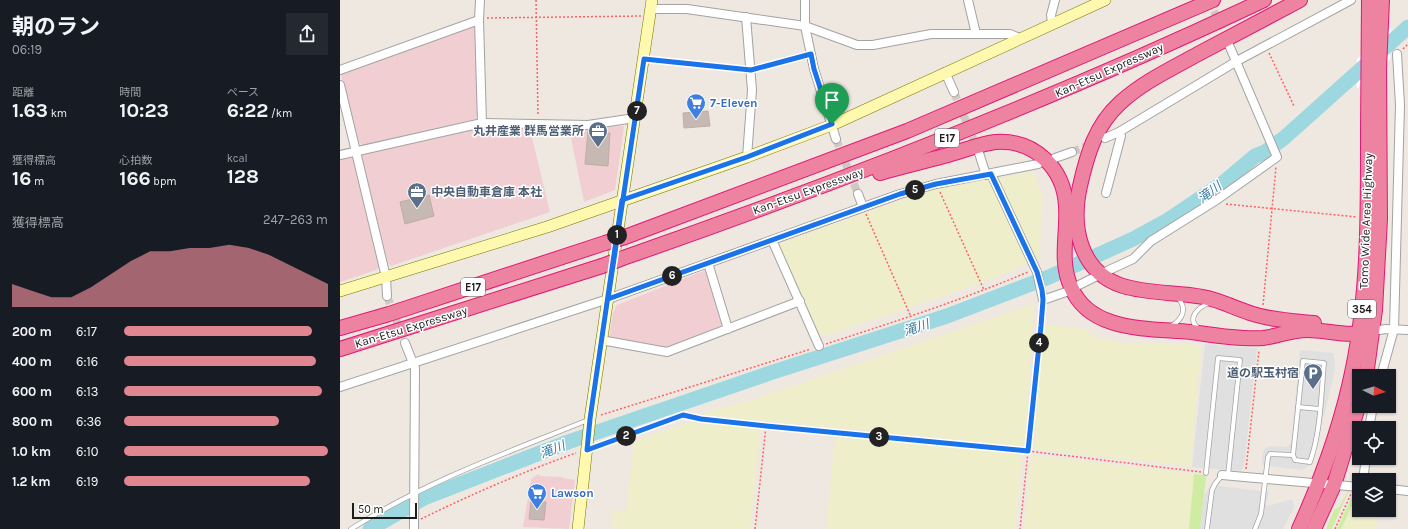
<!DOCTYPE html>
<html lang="ja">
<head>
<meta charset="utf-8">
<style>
	body { margin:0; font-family:Karla,"Noto Sans JP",sans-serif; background:#242831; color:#f1f3f6; height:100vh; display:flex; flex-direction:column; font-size:15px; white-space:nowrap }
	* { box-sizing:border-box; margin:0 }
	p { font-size:13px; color:#9ea1a6 }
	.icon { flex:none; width:22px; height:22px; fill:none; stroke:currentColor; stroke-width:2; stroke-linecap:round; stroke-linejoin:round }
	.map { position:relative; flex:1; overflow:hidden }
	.sheet { display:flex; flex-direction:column; background:#171b24; width:340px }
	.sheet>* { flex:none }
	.needle { width:26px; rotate:95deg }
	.buttons { position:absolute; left:1012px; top:369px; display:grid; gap:8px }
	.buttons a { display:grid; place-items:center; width:44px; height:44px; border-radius:0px; background:#171b24; box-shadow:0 1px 3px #0004; font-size:20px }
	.scale { position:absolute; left:12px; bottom:10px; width:65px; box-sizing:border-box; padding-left:4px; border:2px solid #1c1c1c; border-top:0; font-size:11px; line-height:14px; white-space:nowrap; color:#1c1c1c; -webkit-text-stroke:3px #fff; paint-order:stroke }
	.pin { position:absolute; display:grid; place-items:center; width:34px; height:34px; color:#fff; margin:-41px -17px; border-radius:50% 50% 50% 0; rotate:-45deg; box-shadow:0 0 4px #0007 }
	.pin .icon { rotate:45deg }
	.km { position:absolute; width:20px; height:20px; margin:-10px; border-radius:50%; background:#222; color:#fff; font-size:11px; line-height:20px; text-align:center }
	.round { display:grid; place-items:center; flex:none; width:42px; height:42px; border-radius:0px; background:#242831 }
	.headline { display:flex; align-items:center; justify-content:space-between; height:68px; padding:0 12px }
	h1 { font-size:22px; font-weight:700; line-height:30px }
	.metrics { display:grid; grid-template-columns:repeat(3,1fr); gap:6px; height:68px; padding:4px 12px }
	.metrics div { display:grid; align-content:center }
	.metrics b { font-size:20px; font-weight:700 }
	.metrics small { font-size:11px; font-weight:400 }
	.metrics p { font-size:11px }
	.chart { height:112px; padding:8px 12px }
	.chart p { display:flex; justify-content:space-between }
	.chart svg { width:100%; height:72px; margin-top:4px; fill:#df8691; opacity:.7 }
	ul { padding:0 12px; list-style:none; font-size:13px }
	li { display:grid; grid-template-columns:64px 48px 1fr; align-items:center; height:30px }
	li i { height:10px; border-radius:5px; background:#df8691 }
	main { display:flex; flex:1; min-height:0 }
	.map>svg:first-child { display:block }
</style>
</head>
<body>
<main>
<section class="sheet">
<div class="headline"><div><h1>朝のラン</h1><p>06:19</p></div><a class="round"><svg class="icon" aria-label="share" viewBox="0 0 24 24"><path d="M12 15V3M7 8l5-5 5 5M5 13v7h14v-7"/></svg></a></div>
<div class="metrics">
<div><p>距離</p><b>1.63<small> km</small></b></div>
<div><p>時間</p><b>10:23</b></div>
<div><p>ペース</p><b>6:22<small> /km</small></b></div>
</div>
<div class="metrics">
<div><p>獲得標高</p><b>16<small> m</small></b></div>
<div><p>心拍数</p><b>166<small> bpm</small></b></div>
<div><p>kcal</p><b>128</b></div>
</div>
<div class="chart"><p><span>獲得標高</span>247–263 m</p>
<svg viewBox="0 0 160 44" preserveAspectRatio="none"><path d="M0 44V30L10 34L20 38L30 38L40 32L50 24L60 16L70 10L80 10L90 8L100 8L110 6L120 8L130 12L140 18L150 24L160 30V44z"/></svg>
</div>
<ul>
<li><b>200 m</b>6:17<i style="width:92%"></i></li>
<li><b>400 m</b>6:16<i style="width:94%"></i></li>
<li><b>600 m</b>6:13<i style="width:97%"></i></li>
<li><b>800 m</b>6:36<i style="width:76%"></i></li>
<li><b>1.0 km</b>6:10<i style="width:100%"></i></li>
<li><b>1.2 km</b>6:19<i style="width:91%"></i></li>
</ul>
</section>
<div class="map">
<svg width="1068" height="529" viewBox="0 0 1068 529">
	<rect width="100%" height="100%" fill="#eee8e1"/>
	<g fill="#f1ced1">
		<path d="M133 27 137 29V116L136 119 23 145 17 141 1 75 2 74Z"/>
		<path d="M141 126 190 129 210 212 51 266 48 263 21 156 23 153Z"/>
		<path d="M283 126 284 127 275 190 244 202 229 128Z"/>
		<path d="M11 156 14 159 40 267 36 270 0 282V159Z"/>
		<path d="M366 270 383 324 382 328 326 349 269 339 273 313 277 305Z"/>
		<path d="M198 474 200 476 222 477 223 478 235 480 229 529 183 527 191 479Z"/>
	</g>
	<g fill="#efeeca">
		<path d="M693 172 703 198 699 259 641 283 479 338 438 247 440 243 598 188Z"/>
		<path d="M694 304 685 445 681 446 365 415 363 412 403 403Z"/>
		<path d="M703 325 741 328 758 338 784 343 861 345 851 466 697 449 694 446Z"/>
		<path d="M353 421 418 429 420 431 410 529H271L273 510 286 511 294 441Z"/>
		<path d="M495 436 680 454 682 457 675 529H486Z"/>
		<path d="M695 456 854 474 849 529H684L691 460Z"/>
		<path d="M1019 491V510H1038L1036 529H1001Z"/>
	</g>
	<g fill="#cfeda2">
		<path d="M854 474 864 475 866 477 860 529H849Z"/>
		<path d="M1008 490H1009L992 529H986L994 510 1000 506Z"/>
		<path d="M1015 490 1019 491 1001 529H997Z"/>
	</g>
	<g fill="#e0e0e0">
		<path d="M865 344 917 348 904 466 901 471 852 467Z"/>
		<path d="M960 350 993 353 995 362V370L972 464 961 470 922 465 923 452 926 448 930 446 946 447 951 443Z"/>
		<path d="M872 483 879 486 929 492 926 504 928 506 952 499 954 507 943 529H860L864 496Z"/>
	</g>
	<path fill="#fff" d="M1051 28 1050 59 1017 89V59Z"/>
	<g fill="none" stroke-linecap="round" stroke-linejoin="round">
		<path stroke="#9dd8e0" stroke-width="15" d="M30 529 84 498 228 442 433 372 607 316 709 277 793 239 828 220 883 183 915 156 925 152 944 138 1068 27"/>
	</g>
	<g fill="#c6b9b4" stroke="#c1aca2">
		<path d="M368 111 370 126 344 128 343 113Z"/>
		<path d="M248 131 270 133 268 166 245 164Z"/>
		<path d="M89 195 94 216 65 224 60 202Z"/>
		<path d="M191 501 206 502 204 520 189 519Z"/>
	</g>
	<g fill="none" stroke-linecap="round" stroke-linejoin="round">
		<g stroke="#cec9c3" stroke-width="8" stroke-dasharray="8 4" stroke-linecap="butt">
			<path d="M869 0 888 42"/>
			<path d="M614 92 637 148"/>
			<path d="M496 139 518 194"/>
			<path d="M732 152 752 144"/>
			<path d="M47 296 65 343"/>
		</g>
		<defs>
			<g id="lane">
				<path d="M305 59 411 70"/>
				<path d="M831 326C842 320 848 309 838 298"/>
				<path d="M858 328C846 318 859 307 869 303"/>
				<path d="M963 361 984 363C981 395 981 431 970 462L955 460 953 455Z"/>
				<path d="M958 407 979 409"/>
				<path d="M866 473 878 358 900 360 888 475"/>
				<path d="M11 529C87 481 166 453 248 420"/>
				<path d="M867 529 872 490 875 484 882 475"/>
				<path d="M915 529 921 514 928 457 930 454 953 455"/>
			</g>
			<g id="street">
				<path d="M140 0 139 20 142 123"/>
				<path d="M465 0V26L474 69 496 139"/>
				<path d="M628 0 636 34"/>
				<path d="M311 9H347L465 26 517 45H533L591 34H670L682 39"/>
				<path d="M406 17 412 90 407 157"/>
				<path d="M712 23 711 15 715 0"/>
				<path d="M0 70 139 20"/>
				<path d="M605 72 614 92"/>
				<path d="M0 85 46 277 47 296"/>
				<path d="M765 138 779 132 897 61 1011 0"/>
				<path d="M639 153 646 175"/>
				<path d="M0 155 142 123 248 125 295 118"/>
				<path d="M715 158 732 152"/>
				<path d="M651 174 697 272 703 300 726 292"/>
				<path d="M766 193 781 136 779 132"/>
				<path d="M518 194 523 207"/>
				<path d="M432 240 479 346"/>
				<path d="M368 263 388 329"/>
				<path d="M767 271 793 259 811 241 878 199 937 157 889 45"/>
				<path d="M739 285 755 277"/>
				<path d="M1032 331 1046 329 1068 330"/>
				<path d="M261 340 327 352 460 301"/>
				<path d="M65 343 75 368 74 529"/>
				<path d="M1041 376 1054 329 1060 105 1057 54"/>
				<path d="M0 387 268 299 560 194 596 184 698 164"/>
				<path d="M1029 428 1033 406"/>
				<path d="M882 475 1019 487"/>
				<path d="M1023 480 1026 458"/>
				<path d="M1049 489 1068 491"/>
			</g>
			<g id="secondary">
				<path d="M0 291 207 227 407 157 492 125 765 0"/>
				<path d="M238 529 250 419 312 0"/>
			</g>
			<g id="highway">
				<path d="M960 0C926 18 892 36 858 54 831 69 803 82 780 103 755 126 747 155 740 186 731 226 739 272 783 286 809 294 837 292 863 297 880 300 894 308 910 313 930 320 953 321 974 323"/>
				<path d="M540 173C561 167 582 162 604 156 621 152 638 144 655 142 694 139 724 168 726 206 728 233 719 261 731 287 750 333 810 328 851 332 873 335 901 340 923 338 938 336 952 330 967 330 990 330 1008 338 1032 331"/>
				<path d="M285 237 567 131 873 0"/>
				<path d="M283 258C501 182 715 99 924 0"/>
				<path d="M0 328 49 314 265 243"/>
				<path d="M0 349 262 266"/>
				<path d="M1026 376 1035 310 1040 219 1039 69 1042 0"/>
				<path d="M959 529C982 478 1002 423 1013 368 1029 290 1028 210 1028 130 1028 87 1029 43 1029 0"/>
				<path d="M974 529 994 485 1019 404"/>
			</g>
		</defs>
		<use href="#lane" stroke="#a3a3a3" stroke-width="5.5"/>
		<use href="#street" stroke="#a3a3a3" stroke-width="10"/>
		<use href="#secondary" stroke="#767600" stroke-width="12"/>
		<use href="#highway" stroke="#e31774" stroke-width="16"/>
		<g stroke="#ff6163" stroke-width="1.5" stroke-dasharray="2 2" stroke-linecap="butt">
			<path d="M196 0 198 116"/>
			<path d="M147 18 301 16"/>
			<path d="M1063 49 1068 44"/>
			<path d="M929 53 954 106"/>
			<path d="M418 68 463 56"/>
			<path d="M600 192 644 290"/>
			<path d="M886 204 1017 217"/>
			<path d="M526 214 571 317"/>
			<path d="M923 305 936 167"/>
			<path d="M702 308 688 451 861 472"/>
			<path d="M486 344C554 322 622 300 688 272"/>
			<path d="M261 415 471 349"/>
			<path d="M257 446 343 415 361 419 426 426 688 451 680 529"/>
			<path d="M906 469 919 350"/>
			<path d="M81 519C132 494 183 472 236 453"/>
			<path d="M415 529 426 426"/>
			<path d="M995 529 1011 494"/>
		</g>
		<use href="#lane" stroke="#fff" stroke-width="4"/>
		<use href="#street" stroke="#fff" stroke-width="8"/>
		<use href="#secondary" stroke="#fef9af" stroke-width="11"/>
		<use href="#highway" stroke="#ed82a1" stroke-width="14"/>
		<defs>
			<g id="highway-bridge">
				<path d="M265 243 285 237"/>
				<path d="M262 266 283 258"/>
			</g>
		</defs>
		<use href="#highway-bridge" stroke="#e31774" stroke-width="16" stroke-linecap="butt"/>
		<use href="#highway-bridge" stroke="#ed82a1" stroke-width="14"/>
	</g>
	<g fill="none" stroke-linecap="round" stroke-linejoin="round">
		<defs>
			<path id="route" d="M492 124 407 157 282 200 250 419 247 450 343 415 361 419 426 426 688 451 701 326 703 300 702 290 697 272 651 174 596 184 560 194 268 299 304 59 411 70 471 54 474 69 492 124"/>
		</defs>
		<use href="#route" stroke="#fff" stroke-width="8"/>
		<use href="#route" stroke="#1a73e8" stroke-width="5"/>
	</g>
	<defs>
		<symbol id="supermarket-pin" viewBox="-11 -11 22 30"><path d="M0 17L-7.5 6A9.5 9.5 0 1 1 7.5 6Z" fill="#3f7fe0" stroke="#fff"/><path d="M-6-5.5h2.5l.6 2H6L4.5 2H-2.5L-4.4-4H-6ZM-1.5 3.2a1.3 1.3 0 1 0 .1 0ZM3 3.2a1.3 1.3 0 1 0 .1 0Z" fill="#fff"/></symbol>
		<symbol id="office-pin" viewBox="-11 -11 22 30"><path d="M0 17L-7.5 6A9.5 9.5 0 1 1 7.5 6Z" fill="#5c6f8a" stroke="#fff"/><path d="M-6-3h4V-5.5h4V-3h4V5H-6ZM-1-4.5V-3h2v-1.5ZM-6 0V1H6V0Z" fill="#fff"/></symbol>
		<symbol id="parking-pin" viewBox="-11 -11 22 30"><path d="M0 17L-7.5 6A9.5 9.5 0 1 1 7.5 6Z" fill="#5c6f8a" stroke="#fff"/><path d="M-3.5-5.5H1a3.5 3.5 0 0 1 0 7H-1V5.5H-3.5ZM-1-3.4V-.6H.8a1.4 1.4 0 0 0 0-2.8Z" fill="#fff"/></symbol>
	</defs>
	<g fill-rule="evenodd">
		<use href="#supermarket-pin" x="345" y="92" width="22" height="30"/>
		<use href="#office-pin" x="247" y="120" width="22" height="30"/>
		<use href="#office-pin" x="66" y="181" width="22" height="30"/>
		<use href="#parking-pin" x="962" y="362" width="22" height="30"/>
		<use href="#supermarket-pin" x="186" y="482" width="22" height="30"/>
	</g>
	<g text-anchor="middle" stroke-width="3" stroke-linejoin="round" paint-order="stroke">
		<g fill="#fff" stroke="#606060" stroke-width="1">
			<rect x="595" y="129" width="24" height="18" rx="3"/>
			<rect x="121" y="278" width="24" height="18" rx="3"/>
			<rect x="1008" y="300" width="28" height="18" rx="3"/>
		</g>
		<g font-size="11" font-weight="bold" fill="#1c1c1c">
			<text x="607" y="142">E17</text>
			<text x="133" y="291">E17</text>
			<text x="1022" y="313">354</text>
		</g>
		<g font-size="12" fill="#1c1c1c" stroke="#fff">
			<text transform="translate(769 70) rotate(-24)" y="4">Kan-Etsu Expressway</text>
			<text transform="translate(468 191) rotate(-20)" y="4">Kan-Etsu Expressway</text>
			<text transform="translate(1026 221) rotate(-88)" y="4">Tomo Wide Area Highway</text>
			<text transform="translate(71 327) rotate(-17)" y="4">Kan-Etsu Expressway</text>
		</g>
		<g font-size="12" font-weight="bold" fill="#366cbe" stroke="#fff" text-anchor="start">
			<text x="370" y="107">7-Eleven</text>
			<text x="211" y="497">Lawson</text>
		</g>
		<g font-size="12" font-weight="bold" fill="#4e5e75" stroke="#fff" text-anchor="end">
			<text x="244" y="135">丸井産業 群馬営業所</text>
			<text x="91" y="196" text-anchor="start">中央自動車倉庫 本社</text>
			<text x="959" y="377">道の駅玉村宿</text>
		</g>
		<g font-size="13" font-style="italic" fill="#3d7ba2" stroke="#fff">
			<text transform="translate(869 192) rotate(-37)" y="5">滝川</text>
			<text transform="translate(576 327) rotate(-18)" y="5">滝川</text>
			<text transform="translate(212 449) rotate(-21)" y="5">滝川</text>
		</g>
	</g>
</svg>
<div class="buttons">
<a><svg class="needle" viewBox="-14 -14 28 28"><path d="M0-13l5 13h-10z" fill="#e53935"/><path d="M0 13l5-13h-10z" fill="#9ea1a6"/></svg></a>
<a><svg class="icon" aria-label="locate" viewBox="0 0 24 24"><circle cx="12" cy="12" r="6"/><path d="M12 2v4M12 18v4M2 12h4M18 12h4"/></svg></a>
<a><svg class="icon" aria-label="layers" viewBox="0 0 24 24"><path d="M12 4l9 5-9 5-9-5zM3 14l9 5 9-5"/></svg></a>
</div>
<div class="scale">50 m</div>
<div class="pin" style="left:492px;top:124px;background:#1e9e55"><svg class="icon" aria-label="arrive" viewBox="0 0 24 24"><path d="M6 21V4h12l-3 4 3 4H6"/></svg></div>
<b class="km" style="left:277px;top:235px">1</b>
<b class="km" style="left:286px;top:436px">2</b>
<b class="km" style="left:539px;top:437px">3</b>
<b class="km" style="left:699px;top:343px">4</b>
<b class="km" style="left:575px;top:190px">5</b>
<b class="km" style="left:332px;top:276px">6</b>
<b class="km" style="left:297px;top:111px">7</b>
</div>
</main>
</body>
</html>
